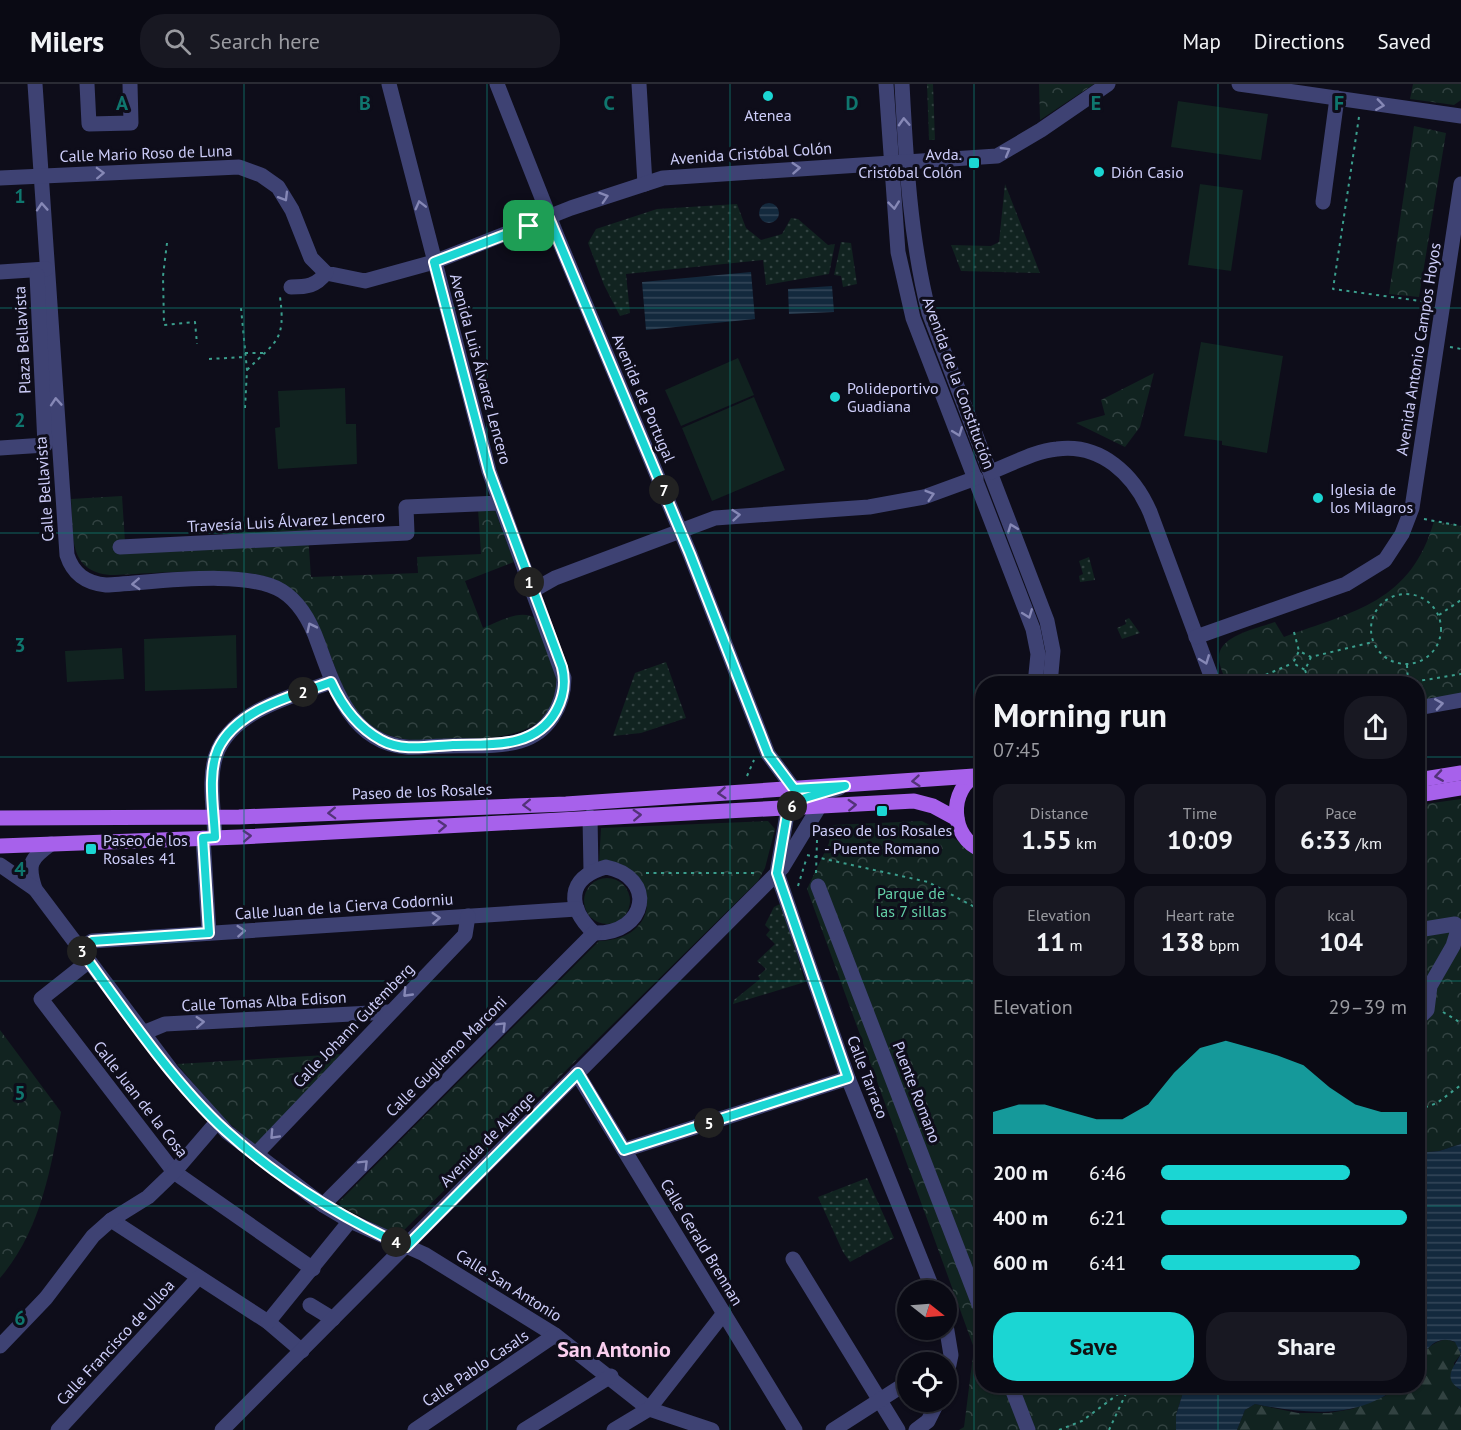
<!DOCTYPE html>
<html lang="en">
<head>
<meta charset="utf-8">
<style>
	body { margin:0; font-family:"PT Sans",sans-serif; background:#181822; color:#f1f3f6; height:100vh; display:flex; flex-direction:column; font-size:22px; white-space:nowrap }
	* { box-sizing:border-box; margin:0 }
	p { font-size:20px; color:#999aa0 }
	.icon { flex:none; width:33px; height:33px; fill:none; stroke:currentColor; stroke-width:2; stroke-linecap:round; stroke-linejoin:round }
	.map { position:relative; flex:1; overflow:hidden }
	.sheet { position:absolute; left:975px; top:592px; width:450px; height:717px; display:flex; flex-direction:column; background:#0a0a14; border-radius:24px; box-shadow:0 2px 4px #0004,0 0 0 2px #2a2b34 }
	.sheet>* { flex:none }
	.needle { width:39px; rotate:107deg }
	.buttons { position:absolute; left:897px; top:1196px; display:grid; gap:12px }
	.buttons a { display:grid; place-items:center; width:60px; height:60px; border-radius:50%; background:#0a0a14; box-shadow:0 2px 4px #0004,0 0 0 2px #2a2b34; font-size:30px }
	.pin { position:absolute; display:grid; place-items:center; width:51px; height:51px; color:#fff; margin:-26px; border-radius:12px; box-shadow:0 3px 9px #0006 }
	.km { position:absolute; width:30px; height:30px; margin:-15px; border-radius:50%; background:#222; color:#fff; font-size:16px; line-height:30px; text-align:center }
	.round { display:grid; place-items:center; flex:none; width:63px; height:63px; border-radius:24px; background:#181822 }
	.overview { display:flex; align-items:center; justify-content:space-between; height:102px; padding:0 18px }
	h1 { font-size:33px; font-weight:600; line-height:45px }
	.metrics { display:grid; grid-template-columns:repeat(3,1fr); gap:9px; height:102px; padding:6px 18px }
	.metrics div { display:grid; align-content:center; border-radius:15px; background:#181822; text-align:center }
	.metrics b { font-size:26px; font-weight:600 }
	.metrics small { font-size:16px; font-weight:400 }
	.metrics p { font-size:16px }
	.chart { height:168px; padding:12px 18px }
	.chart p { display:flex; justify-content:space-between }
	.chart svg { width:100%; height:108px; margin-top:6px; fill:#1bd6d3; opacity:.7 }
	.action { display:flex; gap:12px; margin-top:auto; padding:12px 18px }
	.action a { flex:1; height:69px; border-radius:24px; background:#1bd6d3; color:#111; font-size:24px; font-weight:600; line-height:69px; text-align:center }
	.action a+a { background:#181822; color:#f1f3f6 }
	ul { padding:0 18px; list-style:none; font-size:20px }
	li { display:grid; grid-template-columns:96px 72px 1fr; align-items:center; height:45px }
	li i { height:15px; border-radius:8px; background:#1bd6d3 }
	header { display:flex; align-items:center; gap:36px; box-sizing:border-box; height:84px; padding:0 30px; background:#0a0a14; border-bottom:2px solid #2a2b34 }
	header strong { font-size:28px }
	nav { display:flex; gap:33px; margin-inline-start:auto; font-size:21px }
	.search { width:420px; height:54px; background:#181822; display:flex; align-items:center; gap:15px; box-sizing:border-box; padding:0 21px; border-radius:24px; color:#999aa0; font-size:22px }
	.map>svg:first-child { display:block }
</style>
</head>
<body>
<header>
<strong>Milers</strong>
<div class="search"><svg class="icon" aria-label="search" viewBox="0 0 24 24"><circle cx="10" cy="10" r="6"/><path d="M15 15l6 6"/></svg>Search here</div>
<nav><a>Map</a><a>Directions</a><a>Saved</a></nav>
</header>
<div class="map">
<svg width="1461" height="1346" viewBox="0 0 1461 1346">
	<defs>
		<pattern id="grass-dots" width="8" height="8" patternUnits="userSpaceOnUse" patternTransform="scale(1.5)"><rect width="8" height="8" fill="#112320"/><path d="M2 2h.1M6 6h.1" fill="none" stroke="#324241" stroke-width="1.8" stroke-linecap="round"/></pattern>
		<pattern id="forest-firs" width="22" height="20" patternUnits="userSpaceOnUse" patternTransform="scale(1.5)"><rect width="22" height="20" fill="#112320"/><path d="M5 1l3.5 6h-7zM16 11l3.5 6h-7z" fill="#324241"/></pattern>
		<pattern id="park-crowns" width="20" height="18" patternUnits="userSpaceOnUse" patternTransform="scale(1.5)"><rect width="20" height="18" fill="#112320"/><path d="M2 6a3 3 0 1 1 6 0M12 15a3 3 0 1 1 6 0" fill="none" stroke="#324241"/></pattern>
		<pattern id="water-rules" width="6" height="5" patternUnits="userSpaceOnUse" patternTransform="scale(1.5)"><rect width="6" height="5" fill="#13293d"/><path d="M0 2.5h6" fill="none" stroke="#34475a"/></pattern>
	</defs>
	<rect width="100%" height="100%" fill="#0e0d1a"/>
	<g fill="url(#grass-dots)">
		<path d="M927 0H933L935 56H929Z"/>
		<path d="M1005 100 1040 189 961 187 951 161 991 162 999 158Z"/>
		<path d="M737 120 746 144 761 156 782 150 791 134 798 135 828 161 835 160 829 190 766 201 763 176 626 190 630 229 620 232 604 201 588 159 596 145 657 125Z"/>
		<path d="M841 158 851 159 857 200 843 203 841 192 834 191Z"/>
		<path d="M1089 473 1095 496 1080 498 1079 492 1083 490 1079 477Z"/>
		<path d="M1129 534 1140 549 1122 555 1117 544 1126 540 1125 536Z"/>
		<path d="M666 578 686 634 641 649 613 652 635 589Z"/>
		<path d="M982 708V747C971 736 971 719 982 708Z"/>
		<path d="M782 819 805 898 733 920 734 916 760 895 758 892 766 885 757 877 775 860 766 851 770 846 765 841 774 823Z"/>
		<path d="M867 1094 894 1154 850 1178 843 1168 818 1113Z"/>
	</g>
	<path fill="url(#forest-firs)" d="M1446 1255 1457 1259 1461 1270 1454 1279 1457 1304 1461 1306V1346H1237L1245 1326 1255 1320 1298 1329H1329L1352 1325 1385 1312 1399 1302H1418C1418 1278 1420 1262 1446 1255Z"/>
	<g fill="url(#park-crowns)">
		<path d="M1039 0H1094L1040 36Z"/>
		<path d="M1413 0H1461V16L1454 21 1410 15Z"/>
		<path d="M1414 42 1446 49 1419 213 1389 210Z"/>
		<path d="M1154 289 1140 343 1125 363 1076 339 1105 331 1101 316Z"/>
		<path d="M122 412 125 458 223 453V441L307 436 311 493 418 489 417 473 481 470 478 425 494 424 514 478 465 497 483 544C498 538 523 523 537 536 543 555 556 578 557 598 561 665 456 655 415 656 319 652 348 527 273 495 239 481 150 490 110 491 66 487 74 448 71 415Z"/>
		<path d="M1434 437 1461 442V611L1418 618V600H1227C1224 591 1216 577 1220 567 1227 550 1259 544 1275 538L1284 553C1355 527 1411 518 1434 437Z"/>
		<path d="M1461 715V1060L1439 1067 1418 1069V721Z"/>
		<path d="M768 737 775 745 765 784 758 797 398 1152 342 1123 339 1118 599 857C648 856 664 813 625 782L599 779 601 744Z"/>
		<path d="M922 737C943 748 961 759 982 769V1302H1185L1176 1331V1346H959L964 1343 974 1264 807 805 829 759 832 741Z"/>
		<circle cx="607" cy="817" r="23"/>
		<path d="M0 946 61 1028C51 1085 40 1148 0 1194Z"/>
		<path d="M343 970 256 1061 224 1035 177 980Z"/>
	</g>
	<g fill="#112320">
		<path d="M1178 17 1268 30 1261 76 1171 63Z"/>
		<path d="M1200 100 1243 106 1231 187 1188 181Z"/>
		<path d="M1201 258 1283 272 1267 369 1222 361V357L1184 352Z"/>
		<path d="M738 274 754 311 681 342 665 306Z"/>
		<path d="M345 304 346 340H356L357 380 278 385 275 344 280 343 278 307Z"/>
		<path d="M754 313 785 386 712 417 682 344Z"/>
		<path d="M236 551 237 604 145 607 144 555Z"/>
		<path d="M122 564 124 595 67 598 65 567Z"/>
	</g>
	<g fill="url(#water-rules)">
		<circle cx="769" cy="129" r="10"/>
		<path d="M751 188 755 235 646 246 642 198Z"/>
		<path d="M832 202 834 228 789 230 788 205Z"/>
		<path d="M1461 1060V1306C1442 1295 1453 1284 1461 1270L1455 1258C1437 1250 1426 1265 1418 1278V1069L1439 1067Z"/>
		<path d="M1185 1302H1399C1357 1336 1305 1330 1255 1320L1245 1326 1237 1346H1176V1331Z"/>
	</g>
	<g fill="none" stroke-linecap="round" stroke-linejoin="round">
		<g stroke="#3b9e8d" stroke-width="2" stroke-dasharray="3 4.5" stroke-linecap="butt">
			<path d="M1359 33 1333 205 1428 218"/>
			<path d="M167 159 163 192 164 241 195 238 197 260"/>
			<path d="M241 224 247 286 245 324"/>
			<path d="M1450 263 1461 265"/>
			<path d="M245 269H263"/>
			<path d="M209 275 245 273"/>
			<path d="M247 286C276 257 286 257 280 213"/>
			<path d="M1424 435 1461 442"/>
			<circle cx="1406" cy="545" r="35"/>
			<path d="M1439 531 1461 516"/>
			<path d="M1294 548 1299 567"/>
			<path d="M1311 573 1305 586 1293 579 1299 567 1311 573 1373 558"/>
			<path d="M1407 581 1408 598"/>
			<path d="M1305 586 1310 600"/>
			<path d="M1245 600 1293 579"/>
			<path d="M1400 600 1461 590"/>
			<path d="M747 692 754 676"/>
			<path d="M807 771 928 798 982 827"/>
			<path d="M646 789H755"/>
			<path d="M816 789 817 756"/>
			<path d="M798 802 806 776"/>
			<path d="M1443 928 1461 939"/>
			<path d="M1418 1026 1437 1019 1461 1001"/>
			<path d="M1059 1346 1082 1337 1129 1302"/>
			<path d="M1109 1346 1128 1305"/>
		</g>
		<g stroke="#3e4273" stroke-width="15">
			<path d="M35 0 67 471C73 490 86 499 106 501 151 499 245 484 282 507 301 519 311 539 318 559 334 603 351 658 406 663 418 664 431 662 443 662 468 661 497 664 520 657 548 649 564 622 564 594L489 387 389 0"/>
			<path d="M87 0 89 40 131 39 130 0"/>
			<path d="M497 0 557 152 690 470 768 670 794 705"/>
			<path d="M639 0 645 100"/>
			<path d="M886 0 898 168 913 234 1033 545 1038 570 1035 600"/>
			<path d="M902 0C906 77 910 154 929 229L1047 537 1053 567 1050 600"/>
			<path d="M1239 0 1461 32"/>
			<path d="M0 94 239 83 261 91 278 103 292 126 311 174 326 189 365 197 434 178 571 124 663 94 997 72 1041 46 1108 0"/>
			<path d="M1323 118 1337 14"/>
			<path d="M0 188 46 185"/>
			<path d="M291 203C307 203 316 202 326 189"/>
			<path d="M0 364 45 361 37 191"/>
			<path d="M991 388C1012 380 1035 367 1057 365 1101 359 1134 391 1150 428L1214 600"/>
			<path d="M120 463 407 449 406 423 500 419"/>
			<path d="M532 507 555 494 715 434 869 423 924 413 976 394"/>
			<path d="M1196 553 1346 500 1385 476 1402 450 1412 424 1461 100"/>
			<path d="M1418 624 1461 616"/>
			<path d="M839 704 805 715 788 724 777 789 848 994 933 1206"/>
			<path d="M590 733 591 787"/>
			<path d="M215 753C214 727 207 690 218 666 237 625 293 612 331 598"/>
			<path d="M203 754 209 849"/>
			<path d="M51 760C30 775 27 780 35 805L172 987 227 1048 323 1121 350 1137 424 1170 555 1251 649 1325 712 1346"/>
			<path d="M0 781 35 805"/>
			<path d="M606 783C657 793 648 850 594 849 567 823 566 794 606 783Z"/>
			<path d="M818 802 982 1228"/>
			<path d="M1418 846 1455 840 1457 849 1453 862 1430 902 1427 926 1418 935"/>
			<path d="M80 865 92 857 577 825"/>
			<path d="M89 877 41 915 174 1088 313 1185"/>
			<path d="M143 949 165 940 389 928"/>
			<path d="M577 989 795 1346"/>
			<path d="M624 1066 848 994"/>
			<path d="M256 1070 465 851 468 832"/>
			<path d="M323 1121 594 849"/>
			<path d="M111 1136 268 1238 302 1267"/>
			<path d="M793 1175 898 1346"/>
			<path d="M310 1221 333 1235"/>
			<path d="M268 1238 350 1137"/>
			<path d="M946 1241 951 1271 946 1295"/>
			<path d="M0 1262 46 1214 93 1152 111 1136 148 1113 174 1088 217 1038"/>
			<path d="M1011 1302 1028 1346"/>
			<path d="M58 1346 198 1194"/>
			<path d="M222 1346 782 784 819 723"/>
			<path d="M415 1346 555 1251"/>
			<path d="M524 1346 611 1292"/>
			<path d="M614 1346 649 1325 724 1229"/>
			<path d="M833 1346 908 1298"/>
			<path d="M916 1346 928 1337 938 1317"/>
		</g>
		<g stroke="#a761eb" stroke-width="15">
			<path d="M979 690C947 704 950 755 982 766"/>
			<path d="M1418 696 1461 689"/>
			<path d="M1418 711 1461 704"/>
			<path d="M0 734 239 733 566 720 974 692"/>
			<path d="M0 762 240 753 914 717 933 722 957 735"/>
		</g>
	</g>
	<defs><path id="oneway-chevron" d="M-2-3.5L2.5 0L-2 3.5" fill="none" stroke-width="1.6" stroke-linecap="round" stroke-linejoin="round" transform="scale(1.5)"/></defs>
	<g stroke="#8688b6">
		<use href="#oneway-chevron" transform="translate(1380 21) rotate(8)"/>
		<use href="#oneway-chevron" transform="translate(904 38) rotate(-93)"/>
		<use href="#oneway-chevron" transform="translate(1006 67) rotate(-30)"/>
		<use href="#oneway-chevron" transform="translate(796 84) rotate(-4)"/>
		<use href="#oneway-chevron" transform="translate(100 89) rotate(-2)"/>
		<use href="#oneway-chevron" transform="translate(284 113) rotate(59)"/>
		<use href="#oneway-chevron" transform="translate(604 113) rotate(-18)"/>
		<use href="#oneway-chevron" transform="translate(420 121) rotate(-104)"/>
		<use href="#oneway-chevron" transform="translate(894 121) rotate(84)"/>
		<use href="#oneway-chevron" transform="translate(42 123) rotate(-94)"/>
		<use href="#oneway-chevron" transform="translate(56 318) rotate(-94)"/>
		<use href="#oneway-chevron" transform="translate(958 348) rotate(69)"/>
		<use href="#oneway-chevron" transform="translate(930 411) rotate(-17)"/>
		<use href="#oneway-chevron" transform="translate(736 431) rotate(-5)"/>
		<use href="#oneway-chevron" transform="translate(1012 444) rotate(-111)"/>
		<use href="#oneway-chevron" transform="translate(136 500) rotate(177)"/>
		<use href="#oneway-chevron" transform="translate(1028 530) rotate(69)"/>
		<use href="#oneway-chevron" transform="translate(311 543) rotate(-116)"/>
		<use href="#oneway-chevron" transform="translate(1205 576) rotate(69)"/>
		<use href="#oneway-chevron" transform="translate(1439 620) rotate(-9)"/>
		<use href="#oneway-chevron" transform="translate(436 834) rotate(-4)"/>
		<use href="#oneway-chevron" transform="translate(241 847) rotate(-4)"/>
		<use href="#oneway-chevron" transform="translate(407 909) rotate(134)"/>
		<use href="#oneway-chevron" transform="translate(200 938) rotate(-3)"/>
		<use href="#oneway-chevron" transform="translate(502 942) rotate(-45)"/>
		<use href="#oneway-chevron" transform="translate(274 1051) rotate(133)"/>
		<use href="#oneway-chevron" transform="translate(364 1080) rotate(-45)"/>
	</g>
	<g stroke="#533378">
		<use href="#oneway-chevron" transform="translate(1439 692) rotate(171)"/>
		<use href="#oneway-chevron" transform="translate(916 697) rotate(175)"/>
		<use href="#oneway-chevron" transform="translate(722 709) rotate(176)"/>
		<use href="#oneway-chevron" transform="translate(527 721) rotate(178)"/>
		<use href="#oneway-chevron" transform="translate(852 721) rotate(-3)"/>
		<use href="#oneway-chevron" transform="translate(332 729) rotate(178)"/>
		<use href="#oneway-chevron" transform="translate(637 731) rotate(-3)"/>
		<use href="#oneway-chevron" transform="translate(442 742) rotate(-3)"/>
		<use href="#oneway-chevron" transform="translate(247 752) rotate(-3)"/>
	</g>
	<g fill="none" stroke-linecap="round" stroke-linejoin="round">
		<defs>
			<path id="route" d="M549 134 690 470 768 670 794 705 845 702 805 714 788 724 777 789 848 994 624 1066 578 989 406 1163C340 1133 279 1095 226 1047 174 1000 121 922 80 865L92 857 209 849 203 754 215 753C214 727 207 690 218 665 237 625 293 612 331 598 342 622 357 643 381 656 402 668 430 662 453 661 491 660 535 665 556 627 564 612 566 599 562 583L489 387 434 178Z"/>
		</defs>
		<use href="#route" stroke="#fff" stroke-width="12"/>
		<use href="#route" stroke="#1bd6d3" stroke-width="8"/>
	</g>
	<path fill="none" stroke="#0f766e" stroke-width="1.5" stroke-opacity="0.55" d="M244 0V1346M487 0V1346M730 0V1346M974 0V1346M1218 0V600M0 224H1461M0 449H1461M0 673H982M1418 673H1461M0 897H982M1418 897H1461M0 1122H982M1418 1122H1461M1218 1302V1346"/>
	<g fill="#1bd6d3" stroke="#0e0d1a" stroke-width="2">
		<circle cx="768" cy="12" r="6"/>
		<rect x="968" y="73" width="12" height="12" rx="3"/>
		<circle cx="1099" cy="88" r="6"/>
		<circle cx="835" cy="313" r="6"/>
		<circle cx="1318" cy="414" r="6"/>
		<rect x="876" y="721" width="12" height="12" rx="3"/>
		<rect x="85" y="759" width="12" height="12" rx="3"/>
	</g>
	<g text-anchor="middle" stroke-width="6" stroke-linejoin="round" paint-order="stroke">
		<g font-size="16" fill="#cdcdf9" stroke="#0e0d1a" text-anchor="start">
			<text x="768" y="37" text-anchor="middle">Atenea</text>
			<text x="962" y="76" text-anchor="end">Avda.<tspan x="962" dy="18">Cristóbal Colón</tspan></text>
			<text x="1111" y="94">Dión Casio</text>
			<text x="847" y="310">Polideportivo<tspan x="847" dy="18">Guadiana</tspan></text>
			<text x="1330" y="411">Iglesia de<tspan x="1330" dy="18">los Milagros</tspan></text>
			<text x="882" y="752" text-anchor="middle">Paseo de los Rosales<tspan x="882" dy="18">- Puente Romano</tspan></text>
			<text x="103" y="762">Paseo de los<tspan x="103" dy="18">Rosales 41</tspan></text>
		</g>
		<g font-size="16" fill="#cdcdf9" stroke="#0e0d1a">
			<text transform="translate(146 69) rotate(-2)" y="6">Calle Mario Roso de Luna</text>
			<text transform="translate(751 69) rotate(-4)" y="6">Avenida Cristóbal Colón</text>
			<text transform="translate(22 256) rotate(-93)" y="6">Plaza Bellavista</text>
			<text transform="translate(1418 265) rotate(-81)" y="6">Avenida Antonio Campos Hoyos</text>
			<text transform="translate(481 285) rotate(75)" y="6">Avenida Luis Álvarez Lencero</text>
			<text transform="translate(959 299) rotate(70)" y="6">Avenida de la Constitución</text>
			<text transform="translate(644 314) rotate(67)" y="6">Avenida de Portugal</text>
			<text transform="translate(44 405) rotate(-94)" y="6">Calle Bellavista</text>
			<text transform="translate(286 437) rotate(-3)" y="6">Travesía Luis Álvarez Lencero</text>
			<text transform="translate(422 707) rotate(-2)" y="6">Paseo de los Rosales</text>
			<text transform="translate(344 822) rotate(-4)" y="6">Calle Juan de la Cierva Codorniu</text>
			<text transform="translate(264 917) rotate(-3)" y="6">Calle Tomas Alba Edison</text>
			<text transform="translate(353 941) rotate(-46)" y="6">Calle Johann Gutemberg</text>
			<text transform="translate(446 972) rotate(-45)" y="6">Calle Gugliemo Marconi</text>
			<text transform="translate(868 993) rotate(69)" y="6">Calle Tarraco</text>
			<text transform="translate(917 1008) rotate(69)" y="6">Puente Romano</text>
			<text transform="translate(141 1015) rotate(52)" y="6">Calle Juan de la Cosa</text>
			<text transform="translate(487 1055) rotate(-45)" y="6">Avenida de Alange</text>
			<text transform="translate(702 1158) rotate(59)" y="6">Calle Gerald Brennan</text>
			<text transform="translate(509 1201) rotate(32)" y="6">Calle San Antonio</text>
			<text transform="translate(115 1258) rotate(-47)" y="6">Calle Francisco de Ulloa</text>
			<text transform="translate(475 1284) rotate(-34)" y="6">Calle Pablo Casals</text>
		</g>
		<g font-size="16" fill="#63cea7" stroke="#0e0d1a">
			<text x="911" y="815">Parque de<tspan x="911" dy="18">las 7 sillas</tspan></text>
		</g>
		<g font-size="22" font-weight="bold" fill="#f9ceee" stroke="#0e0d1a">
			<text x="614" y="1273">San Antonio</text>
		</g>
	</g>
	<g font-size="20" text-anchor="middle" font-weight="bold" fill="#0f766e" stroke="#0e0d1a" stroke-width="6" stroke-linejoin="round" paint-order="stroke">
		<text x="122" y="26">A</text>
		<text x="365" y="26">B</text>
		<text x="609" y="26">C</text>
		<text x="852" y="26">D</text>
		<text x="1096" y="26">E</text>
		<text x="1339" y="26">F</text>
		<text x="20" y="119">1</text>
		<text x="20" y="343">2</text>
		<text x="20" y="568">3</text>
		<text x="20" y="792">4</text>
		<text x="20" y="1016">5</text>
		<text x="20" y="1241">6</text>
	</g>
</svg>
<div class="buttons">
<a><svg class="needle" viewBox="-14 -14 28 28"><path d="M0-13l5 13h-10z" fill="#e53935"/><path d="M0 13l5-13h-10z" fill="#999aa0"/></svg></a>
<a><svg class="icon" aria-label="locate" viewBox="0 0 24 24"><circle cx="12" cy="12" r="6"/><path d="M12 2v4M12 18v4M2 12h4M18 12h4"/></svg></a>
</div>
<div class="pin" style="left:529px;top:142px;background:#1e9e55"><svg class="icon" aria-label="arrive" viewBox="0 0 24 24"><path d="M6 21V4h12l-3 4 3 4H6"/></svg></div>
<b class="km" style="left:529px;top:498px">1</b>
<b class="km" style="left:303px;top:608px">2</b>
<b class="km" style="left:82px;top:867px">3</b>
<b class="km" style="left:396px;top:1158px">4</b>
<b class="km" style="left:709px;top:1039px">5</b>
<b class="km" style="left:792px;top:722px">6</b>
<b class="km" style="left:664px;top:406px">7</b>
<section class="sheet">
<div class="overview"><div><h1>Morning run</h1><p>07:45</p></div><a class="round"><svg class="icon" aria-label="share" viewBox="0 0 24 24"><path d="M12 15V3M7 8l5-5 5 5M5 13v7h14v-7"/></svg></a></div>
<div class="metrics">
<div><p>Distance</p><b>1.55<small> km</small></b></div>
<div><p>Time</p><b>10:09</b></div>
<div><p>Pace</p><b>6:33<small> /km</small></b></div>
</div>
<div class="metrics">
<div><p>Elevation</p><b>11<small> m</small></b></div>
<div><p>Heart rate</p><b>138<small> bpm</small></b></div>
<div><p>kcal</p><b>104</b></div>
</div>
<div class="chart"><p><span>Elevation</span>29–39 m</p>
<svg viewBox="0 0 160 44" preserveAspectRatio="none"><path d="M0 44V35L10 32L20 32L30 35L40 38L50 38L60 32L70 19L80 9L90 6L100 9L110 12L120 16L130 25L140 32L150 35L160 35V44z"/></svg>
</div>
<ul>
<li><b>200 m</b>6:46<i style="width:77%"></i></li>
<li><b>400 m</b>6:21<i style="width:100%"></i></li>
<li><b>600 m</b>6:41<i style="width:81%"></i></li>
</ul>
<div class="action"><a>Save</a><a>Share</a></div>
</section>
</div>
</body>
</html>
